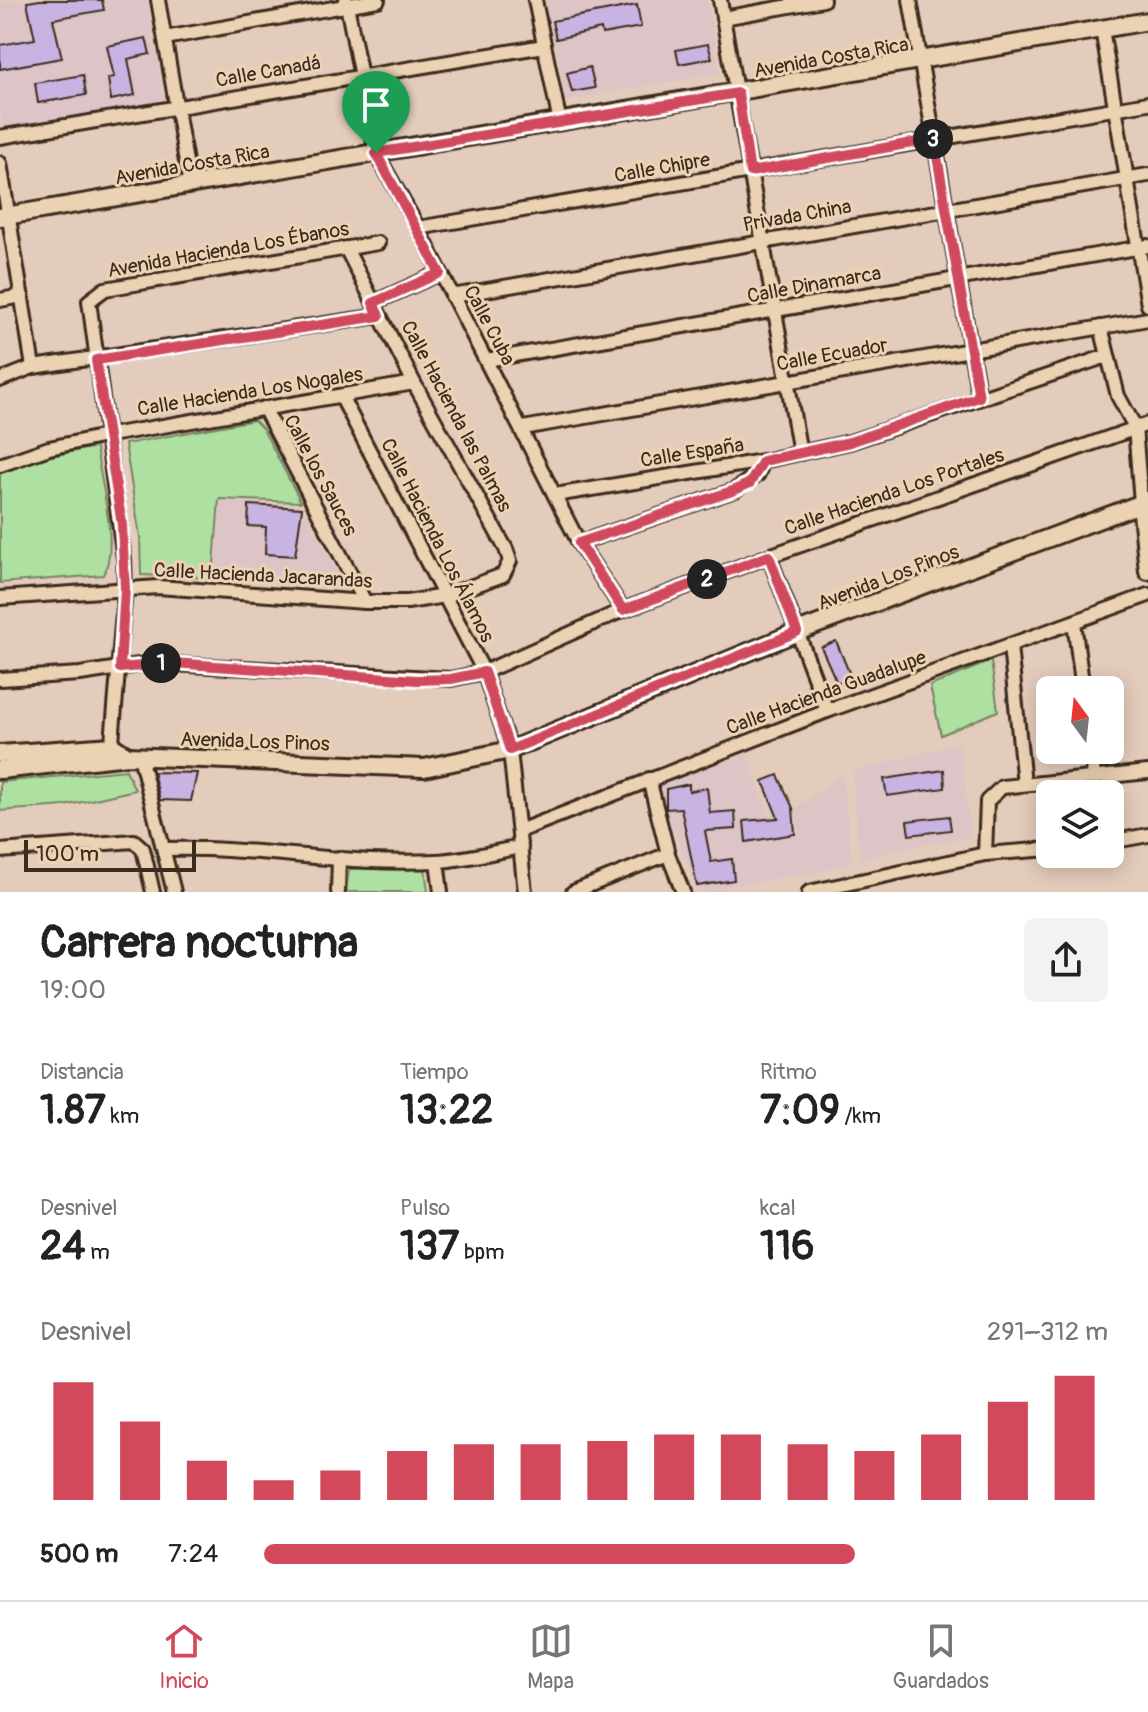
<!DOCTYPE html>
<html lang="es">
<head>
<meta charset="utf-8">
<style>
	body { margin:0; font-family:Pangolin,sans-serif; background:#f2f2f2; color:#222; height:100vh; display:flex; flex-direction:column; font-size:30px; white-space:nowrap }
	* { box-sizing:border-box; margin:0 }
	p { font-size:26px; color:#767676 }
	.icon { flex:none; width:44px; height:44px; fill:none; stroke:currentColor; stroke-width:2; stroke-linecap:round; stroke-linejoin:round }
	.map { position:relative; height:892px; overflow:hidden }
	.drawer { display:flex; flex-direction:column; background:#fff; flex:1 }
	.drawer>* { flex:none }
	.needle { width:52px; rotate:345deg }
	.fabs { position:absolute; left:1036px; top:676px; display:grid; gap:16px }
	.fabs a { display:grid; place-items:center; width:88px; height:88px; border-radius:12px; background:#fff; box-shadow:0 4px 20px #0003; font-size:40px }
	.scale { position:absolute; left:24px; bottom:20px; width:172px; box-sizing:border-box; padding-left:8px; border:4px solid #3b2a1e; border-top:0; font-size:22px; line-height:28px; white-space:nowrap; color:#3b2a1e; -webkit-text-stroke:6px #ebd2b3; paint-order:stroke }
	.pin { position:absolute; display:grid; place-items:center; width:68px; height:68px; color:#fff; margin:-82px -34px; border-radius:50% 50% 50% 0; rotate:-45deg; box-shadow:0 0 8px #0007 }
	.pin .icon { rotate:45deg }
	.km { position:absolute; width:40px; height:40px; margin:-20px; border-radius:50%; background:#222; color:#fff; font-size:22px; line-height:40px; text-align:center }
	.round { display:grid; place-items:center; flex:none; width:84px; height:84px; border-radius:12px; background:#f2f2f2 }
	.head { display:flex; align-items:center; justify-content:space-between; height:136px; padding:0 40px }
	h1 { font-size:44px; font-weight:800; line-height:60px }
	.figures { display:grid; grid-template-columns:repeat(3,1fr); gap:12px; height:136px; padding:8px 40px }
	.figures div { display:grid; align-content:center }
	.figures b { font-size:40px; font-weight:800 }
	.figures small { font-size:22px; font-weight:400 }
	.figures p { font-size:22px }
	.chart { height:224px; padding:16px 40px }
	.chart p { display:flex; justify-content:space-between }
	.chart svg { width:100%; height:144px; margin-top:8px; stroke:#d1495b; stroke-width:6 }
	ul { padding:0 40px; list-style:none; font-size:26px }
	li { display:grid; grid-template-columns:128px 96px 1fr; align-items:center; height:60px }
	li i { height:20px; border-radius:10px; background:#d1495b }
	.dock { display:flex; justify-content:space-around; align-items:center; height:112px; border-top:2px solid #e0e0e0; background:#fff; font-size:22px; color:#767676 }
	.dock a { display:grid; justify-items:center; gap:4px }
	.dock .current { color:#d1495b }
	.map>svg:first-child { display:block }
</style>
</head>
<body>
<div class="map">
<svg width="1148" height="892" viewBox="0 0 1148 892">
	<rect width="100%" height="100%" fill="#e4ccbc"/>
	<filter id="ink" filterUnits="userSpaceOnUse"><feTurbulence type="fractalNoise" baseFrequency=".0125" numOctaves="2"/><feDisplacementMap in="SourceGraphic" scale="16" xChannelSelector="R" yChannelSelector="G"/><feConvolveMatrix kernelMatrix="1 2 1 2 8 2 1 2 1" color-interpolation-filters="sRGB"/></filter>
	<g filter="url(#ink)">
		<g fill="#dcc4c7">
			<path d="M13 0H147L164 100 4 128 0 107V2Z"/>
			<path d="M546 0H707L720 73 566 101Z"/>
			<path d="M219 500 302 506 344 586 217 579Z"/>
			<path d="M960 743 971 837 907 847 860 860 852 772Z"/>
			<path d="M746 754 770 816 791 812 842 773 852 862 814 873 734 885 717 892H699L656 787Z"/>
		</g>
		<g fill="#aee0a1" stroke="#748560" stroke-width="2">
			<path d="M254 420 263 429 301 502 219 499 213 578 141 575 140 537 125 444Z"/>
			<path d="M96 447C100 480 120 547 103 575L0 583V472L51 456Z"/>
			<path d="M991 661 998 711 941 735 930 686Z"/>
			<path d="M126 770 135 790 64 806 0 811V782Z"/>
			<path d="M425 868 428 892H346L349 869Z"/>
		</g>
		<g fill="#c9b3e2" stroke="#3b2a1e" stroke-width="2">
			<path d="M40 0H102L104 10 53 19 62 58 0 69V45L35 39 27 2Z"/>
			<path d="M637 5 641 27 602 34 601 29 556 39 552 21Z"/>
			<path d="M146 38 150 54 128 59 135 95 111 100 108 78 114 77 107 46Z"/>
			<path d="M708 44 712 58 679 64 676 50Z"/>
			<path d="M590 67 595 88 572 92 567 73Z"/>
			<path d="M83 75 86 95 38 103 35 83Z"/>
			<path d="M249 505 302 508 295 556 265 554 266 527 248 526Z"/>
			<path d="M836 641 851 677 837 683 821 647Z"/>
			<path d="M944 770 945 788 887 796 884 779Z"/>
			<path d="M153 772 197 773 191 801 160 800Z"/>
			<path d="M778 775 793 808 795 834 746 842 744 821 778 818 763 781Z"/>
			<path d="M689 784V791L707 788 710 813 735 811 736 829 705 831 711 862 732 859 734 880 697 886 681 808 666 809V789Z"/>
			<path d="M949 816 951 830 909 835 907 821Z"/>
		</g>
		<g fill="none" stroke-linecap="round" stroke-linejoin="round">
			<defs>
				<g id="minor">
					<path d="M158 0 190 185"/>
					<path d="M346 0 376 153 418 228 579 543 623 610"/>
					<path d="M535 0 560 123"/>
					<path d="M720 0 800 453"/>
					<path d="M910 0 979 397"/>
					<path d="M723 18 823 0"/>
					<path d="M1102 29 1148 305"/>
					<path d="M165 38 378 0"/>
					<path d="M0 137 544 46"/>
					<path d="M0 163 33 367"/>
					<path d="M418 228 1148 103"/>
					<path d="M452 296 1148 175"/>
					<path d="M0 300 22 296"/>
					<path d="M373 303 440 273"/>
					<path d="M1101 327 1118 396 1135 427 1141 503"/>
					<path d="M486 360 1148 246"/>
					<path d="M0 380 33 367 379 316"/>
					<path d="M341 396 484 672 510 750 525 892"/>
					<path d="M264 408 365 602"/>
					<path d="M523 428 1148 319"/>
					<path d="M0 465 49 448 110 435 414 383"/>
					<path d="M555 495 763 461 850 442 1107 356"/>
					<path d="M579 543 735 490 758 474 763 461"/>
					<path d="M769 556 827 711"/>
					<path d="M0 598 158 587 365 602H407L445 596 503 575 510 561 506 549 414 383 346 248"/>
					<path d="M1074 622 1083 690"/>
					<path d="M1010 646 1024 784"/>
					<path d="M0 679 80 674 152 663 451 679 484 672 623 610 769 556 1148 424"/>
					<path d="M1091 750 1094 776"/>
					<path d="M111 754 125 589 124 559 89 301 105 289 378 243"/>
					<path d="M140 756 174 892"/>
					<path d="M649 779 668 854 683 892"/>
					<path d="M519 831 827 711 1148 595"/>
					<path d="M1110 842 1148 835"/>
					<path d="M166 849C256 846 346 866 436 861 464 860 493 852 521 847"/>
					<path d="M0 851 134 841 143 849 153 892"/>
					<path d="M985 854 987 801 1002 787 1148 772"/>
					<path d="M437 861 441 892"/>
					<path d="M338 892 339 858"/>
					<path d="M573 892 668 854"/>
					<path d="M809 892 985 854 1050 849"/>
				</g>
				<g id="tertiary">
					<path d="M0 217 1148 21"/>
					<path d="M1141 503 1148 571"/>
					<path d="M0 754 112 746 128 756"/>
					<path d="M0 770 128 756 424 768 510 750 797 632 1148 501"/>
				</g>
			</defs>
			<use href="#minor" stroke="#3b2a1e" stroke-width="18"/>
			<use href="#tertiary" stroke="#3b2a1e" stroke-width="22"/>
			<use href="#minor" stroke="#ebd2b3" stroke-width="12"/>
			<use href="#tertiary" stroke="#ebd2b3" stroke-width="16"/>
		</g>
	</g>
	<g fill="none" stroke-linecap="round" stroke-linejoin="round" filter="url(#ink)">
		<defs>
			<path id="route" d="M738 93 750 172 934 139 979 397 850 442 763 461 750 483 735 490 579 543 623 610 769 556 797 632 510 750 484 672 451 679 417 680 173 663 120 668 125 589 122 525 96 360 379 316 373 303 440 273 376 153Z"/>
		</defs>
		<use href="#route" stroke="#fff" stroke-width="16"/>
		<use href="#route" stroke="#d1495b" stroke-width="10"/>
	</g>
	<g text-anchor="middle" stroke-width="6" stroke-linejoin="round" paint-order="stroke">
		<g font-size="20" fill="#3b2a1e" stroke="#ebd2b3">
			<text transform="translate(831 57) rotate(-10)" y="7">Avenida Costa Rica</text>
			<text transform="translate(268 71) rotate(-10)" y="7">Calle Canadá</text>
			<text transform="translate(192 164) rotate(-10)" y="7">Avenida Costa Rica</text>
			<text transform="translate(662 167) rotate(-10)" y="7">Calle Chipre</text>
			<text transform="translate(797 215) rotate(-10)" y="7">Privada China</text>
			<text transform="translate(228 249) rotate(-10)" y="7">Avenida Hacienda Los Ébanos</text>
			<text transform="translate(814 284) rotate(-10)" y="7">Calle Dinamarca</text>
			<text transform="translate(490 325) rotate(62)" y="7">Calle Cuba</text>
			<text transform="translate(832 354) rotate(-10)" y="7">Calle Ecuador</text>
			<text transform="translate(250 391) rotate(-9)" y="7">Calle Hacienda Los Nogales</text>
			<text transform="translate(457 416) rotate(62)" y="7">Calle Hacienda las Palmas</text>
			<text transform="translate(692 452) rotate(-9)" y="7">Calle España</text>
			<text transform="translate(321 475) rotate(62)" y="7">Calle los Sauces</text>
			<text transform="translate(894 491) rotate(-19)" y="7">Calle Hacienda Los Portales</text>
			<text transform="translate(438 540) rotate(63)" y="7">Calle Hacienda Los Álamos</text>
			<text transform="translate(263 575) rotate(3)" y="7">Calle Hacienda Jacarandas</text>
			<text transform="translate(888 577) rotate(-21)" y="7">Avenida Los Pinos</text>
			<text transform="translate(826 692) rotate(-20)" y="7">Calle Hacienda Guadalupe</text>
			<text transform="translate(255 741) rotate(2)" y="7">Avenida Los Pinos</text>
		</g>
	</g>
</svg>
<div class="fabs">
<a><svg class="needle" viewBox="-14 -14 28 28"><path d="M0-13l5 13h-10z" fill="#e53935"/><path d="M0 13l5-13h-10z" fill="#767676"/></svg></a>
<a><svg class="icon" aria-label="layers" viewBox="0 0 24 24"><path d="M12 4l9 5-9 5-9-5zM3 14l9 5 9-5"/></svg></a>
</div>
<div class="scale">100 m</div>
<div class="pin" style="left:376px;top:153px;background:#1e9e55"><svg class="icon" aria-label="arrive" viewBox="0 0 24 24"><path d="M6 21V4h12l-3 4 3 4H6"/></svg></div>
<b class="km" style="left:161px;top:663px">1</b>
<b class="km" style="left:707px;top:579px">2</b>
<b class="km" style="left:933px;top:139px">3</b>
</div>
<section class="drawer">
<div class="head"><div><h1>Carrera nocturna</h1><p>19:00</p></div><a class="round"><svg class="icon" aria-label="share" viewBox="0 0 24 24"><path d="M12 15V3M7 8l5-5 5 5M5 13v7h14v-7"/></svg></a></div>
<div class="figures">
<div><p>Distancia</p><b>1.87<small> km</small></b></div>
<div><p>Tiempo</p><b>13:22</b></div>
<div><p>Ritmo</p><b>7:09<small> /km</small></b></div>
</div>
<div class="figures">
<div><p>Desnivel</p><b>24<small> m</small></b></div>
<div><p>Pulso</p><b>137<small> bpm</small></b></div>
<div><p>kcal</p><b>116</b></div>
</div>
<div class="chart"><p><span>Desnivel</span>291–312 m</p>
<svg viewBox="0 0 160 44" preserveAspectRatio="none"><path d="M5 44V8M15 44V20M25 44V32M35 44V38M45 44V35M55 44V29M65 44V27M75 44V27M85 44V26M95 44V24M105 44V24M115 44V27M125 44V29M135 44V24M145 44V14M155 44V6"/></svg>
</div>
<ul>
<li><b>500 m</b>7:24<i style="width:70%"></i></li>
</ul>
</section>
<nav class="dock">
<a class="current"><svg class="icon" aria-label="home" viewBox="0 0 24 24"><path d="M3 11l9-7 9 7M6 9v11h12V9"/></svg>Inicio</a>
<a><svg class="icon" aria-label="map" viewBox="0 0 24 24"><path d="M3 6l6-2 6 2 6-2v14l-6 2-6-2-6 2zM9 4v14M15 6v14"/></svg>Mapa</a>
<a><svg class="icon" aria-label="saved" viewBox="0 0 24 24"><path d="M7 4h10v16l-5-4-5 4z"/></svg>Guardados</a>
</nav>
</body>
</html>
